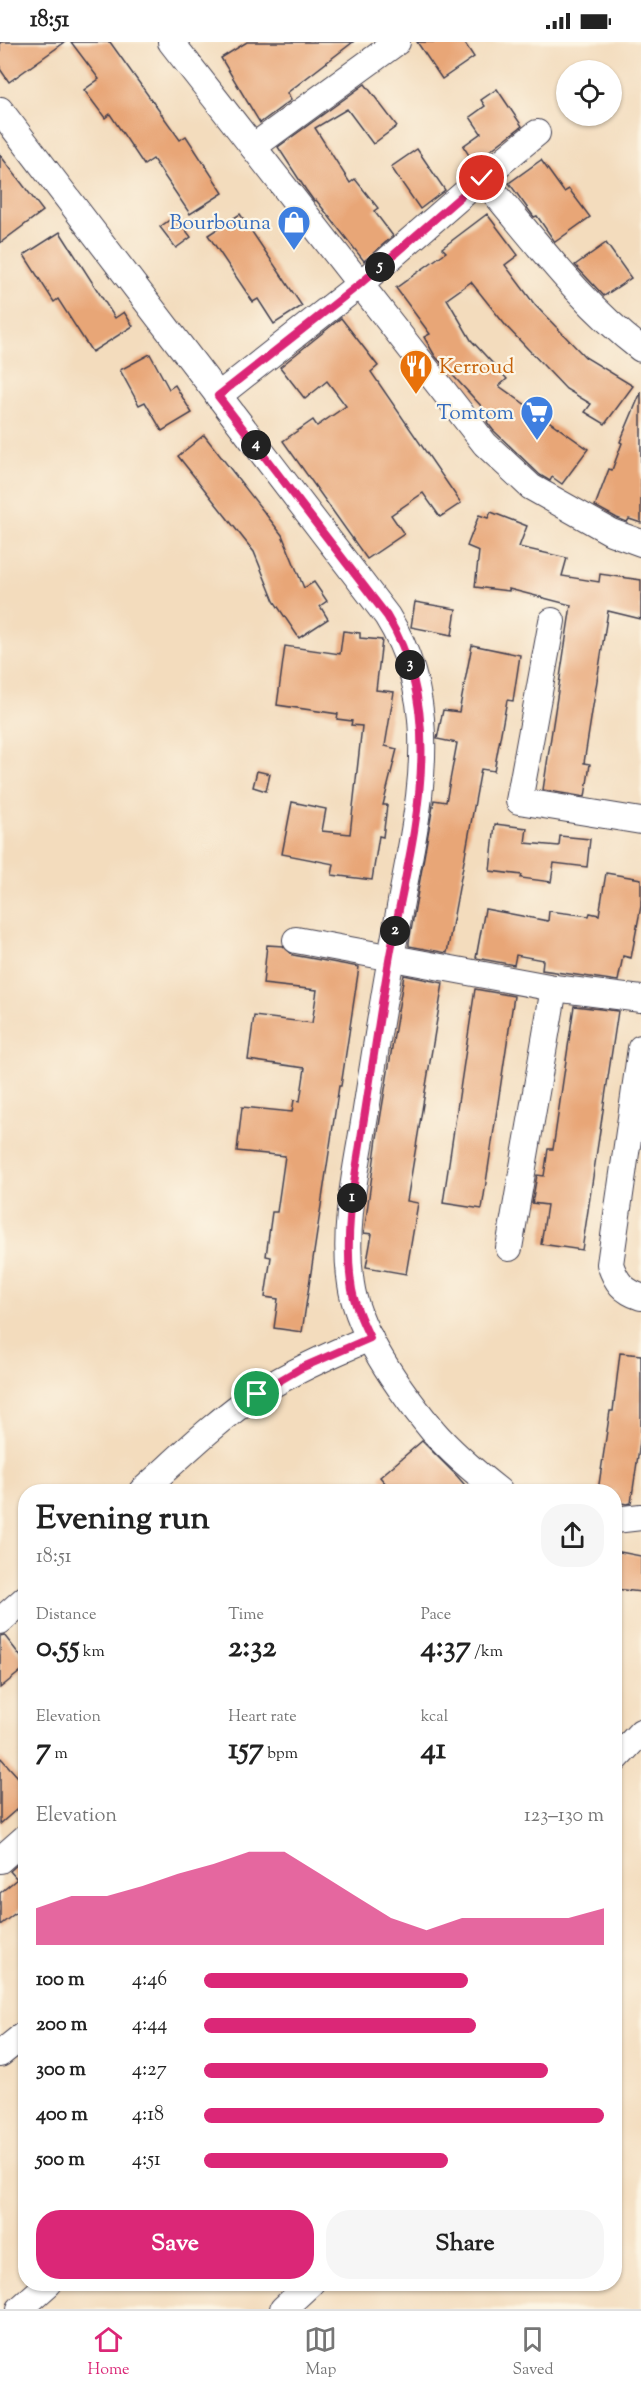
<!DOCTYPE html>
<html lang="en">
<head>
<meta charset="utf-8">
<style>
	body { margin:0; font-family:"Sorts Mill Goudy",serif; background:#f6f6f6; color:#222; height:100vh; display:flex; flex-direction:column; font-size:22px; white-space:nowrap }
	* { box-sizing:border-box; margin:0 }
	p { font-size:20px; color:#767676 }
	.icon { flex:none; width:33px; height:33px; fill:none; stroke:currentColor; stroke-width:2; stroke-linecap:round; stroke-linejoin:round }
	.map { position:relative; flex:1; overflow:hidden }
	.sheet { position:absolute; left:18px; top:1442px; width:604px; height:807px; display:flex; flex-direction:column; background:#fff; border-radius:24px; box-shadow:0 2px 4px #0004 }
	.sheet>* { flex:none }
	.buttons { position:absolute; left:556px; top:18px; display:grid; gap:12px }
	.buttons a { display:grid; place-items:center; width:66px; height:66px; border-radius:50%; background:#fff; box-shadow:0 2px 4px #0004; font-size:30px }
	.pin { position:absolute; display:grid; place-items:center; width:51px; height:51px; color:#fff; margin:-26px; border:3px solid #fff; border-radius:50%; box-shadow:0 2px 6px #0007 }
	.km { position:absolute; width:30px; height:30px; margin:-15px; border-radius:50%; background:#222; color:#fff; font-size:16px; line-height:30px; text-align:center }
	.round { display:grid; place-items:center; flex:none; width:63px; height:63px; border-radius:24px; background:#f6f6f6 }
	.headline { display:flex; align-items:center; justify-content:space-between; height:102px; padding:0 18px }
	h1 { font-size:33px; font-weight:700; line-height:45px }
	.figures { display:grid; grid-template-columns:repeat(3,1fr); gap:9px; height:102px; padding:6px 18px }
	.figures div { display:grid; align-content:center }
	.figures b { font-size:30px; font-weight:700 }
	.figures small { font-size:16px; font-weight:400 }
	.figures p { font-size:16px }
	.chart { height:168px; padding:12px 18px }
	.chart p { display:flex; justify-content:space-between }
	.chart svg { width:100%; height:108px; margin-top:6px; fill:#db2777; opacity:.7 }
	.cta { display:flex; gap:12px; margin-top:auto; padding:12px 18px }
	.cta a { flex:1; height:69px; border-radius:24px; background:#db2777; color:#fff; font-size:24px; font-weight:700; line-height:69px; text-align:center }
	.cta a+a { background:#f6f6f6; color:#222 }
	ul { padding:0 18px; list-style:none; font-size:20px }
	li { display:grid; grid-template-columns:96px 72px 1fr; align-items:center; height:45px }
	li i { height:15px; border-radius:8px; background:#db2777 }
	.status { display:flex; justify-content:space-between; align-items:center; height:42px; padding:0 30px; background:#fff; direction:ltr }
	.status svg { height:16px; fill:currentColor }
	.tab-bar { display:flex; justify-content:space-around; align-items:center; height:84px; border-top:2px solid #e0e0e0; background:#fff; font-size:16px; color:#767676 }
	.tab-bar a { display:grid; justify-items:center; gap:3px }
	.tab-bar .current { color:#db2777 }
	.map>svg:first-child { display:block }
</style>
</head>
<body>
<div class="status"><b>18:51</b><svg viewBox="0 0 49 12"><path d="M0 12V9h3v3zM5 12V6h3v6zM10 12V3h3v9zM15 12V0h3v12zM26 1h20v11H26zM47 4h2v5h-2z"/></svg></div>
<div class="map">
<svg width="641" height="2267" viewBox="0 0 641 2267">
	<rect width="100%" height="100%" fill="#fcf5e5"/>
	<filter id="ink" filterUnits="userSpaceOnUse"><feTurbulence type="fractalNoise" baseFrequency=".0167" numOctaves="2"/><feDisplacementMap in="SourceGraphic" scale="12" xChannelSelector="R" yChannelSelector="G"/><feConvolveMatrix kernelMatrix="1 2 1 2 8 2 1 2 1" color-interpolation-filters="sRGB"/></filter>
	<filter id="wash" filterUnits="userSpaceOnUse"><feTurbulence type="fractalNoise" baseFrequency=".008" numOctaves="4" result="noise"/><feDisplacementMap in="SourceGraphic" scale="24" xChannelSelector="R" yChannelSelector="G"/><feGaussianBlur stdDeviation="1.35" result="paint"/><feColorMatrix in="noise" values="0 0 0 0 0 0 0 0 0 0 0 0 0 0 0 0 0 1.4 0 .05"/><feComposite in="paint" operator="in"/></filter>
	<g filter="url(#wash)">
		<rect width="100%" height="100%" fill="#f3dcbd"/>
		<g id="blocks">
			<g fill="#e8a677">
				<path d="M0 0H65L9 40 0 27Z"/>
				<path d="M71 0H110L180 98 186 94 223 151 190 172 153 117 144 123 110 72 105 76 84 48 99 37Z"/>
				<path d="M247 0H353L287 51 291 58 260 81 221 16Z"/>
				<path d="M417 0H464L474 15 442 37Z"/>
				<path d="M365 42 397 84 373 102 347 67 315 86 350 141 355 137 378 166 374 169 393 194 364 219 316 158 314 159 306 148 278 105Z"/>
				<path d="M497 47 522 84 474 121 463 104 481 91 470 75 485 64 481 58Z"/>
				<path d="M417 107 445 148 420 167 391 125Z"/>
				<path d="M0 113 43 169 0 201Z"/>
				<path d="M541 118 564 150 569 147 590 175 555 200 537 174 534 175 509 141Z"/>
				<path d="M240 172 302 264 274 282 258 257 253 260 208 193Z"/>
				<path d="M487 172 518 213 505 223 535 263 585 315 633 344 605 382 585 370 591 362 566 347 506 284 471 240 447 257 471 298 507 337 499 344 588 407 562 442 552 435 550 439 540 433 493 388 487 380 491 374 481 367 482 365 435 314 424 295 430 292 396 246 446 210 442 206Z"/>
				<path d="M175 174 191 195 176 206 160 185Z"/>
				<path d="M60 190 115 276 124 270 133 284 92 310 58 257 54 260 24 213Z"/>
				<path d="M606 201 631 236 604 254 575 223Z"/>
				<path d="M341 276 378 324 371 330 461 461 440 475 423 451 391 473 404 492 367 517 283 399 313 378 317 384 346 364 327 339 305 357 280 325Z"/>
				<path d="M150 312 169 347 175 343 192 371 162 389 145 360 139 363 120 328Z"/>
				<path d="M641 350V481L629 477 627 480 617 476 595 464 609 427 612 428 622 401 620 400Z"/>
				<path d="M204 393 282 493 304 546 314 540 327 559 320 564 328 577 299 596 274 559 254 510 178 414Z"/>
				<path d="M491 470 527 484 519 505 567 516 562 534 599 540 600 532 641 538V577L608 569 584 721 590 722 585 755 543 748 571 563 509 547V549L475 545 479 509 467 504 479 473 488 476Z"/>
				<path d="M415 560 456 567 452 593 411 585Z"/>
				<path d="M343 589 360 591V596L382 598 376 648 394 650 385 704 397 707 383 763H387L383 795 379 794 372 838 332 833 334 822 282 812 292 760 326 767 322 789 350 792 362 684 351 683 352 679 337 677 338 672 277 663 285 604 340 612Z"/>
				<path d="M472 603 520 613 513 659 507 658 494 729 481 727 447 911 409 904V900L434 758 446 760 457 701 437 697 443 668 459 670Z"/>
				<path d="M257 729 270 732 266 749 253 745Z"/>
				<path d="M495 782 527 786 525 801 559 804 560 794 590 797 587 825 554 821 551 840 521 836 522 833 490 829Z"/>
				<path d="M606 831 641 837V864L631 916 623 914 618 939 542 928 543 918 516 913 514 923 476 916 485 867 548 879 549 869 589 874 590 871 599 873Z"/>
				<path d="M267 903 283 904 293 913 359 925 341 1044H339L302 1290 274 1286 278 1257 265 1255 271 1215 266 1214 272 1170H277L285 1114 237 1109 242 1065 292 1070 294 1058 300 1059 305 1026 248 1018 254 974 312 981 317 948 263 942Z"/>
				<path d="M404 933 443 941 407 1159 418 1161 406 1232 366 1225 372 1192 364 1191 377 1096Z"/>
				<path d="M475 947 514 954 482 1167 443 1161Z"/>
				<path d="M574 964 618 969 582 1208 541 1202 547 1163 532 1161 537 1133 544 1134 548 1107H553Z"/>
				<path d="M620 1311 641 1313V1393L631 1461 627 1462 615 1460V1449H598L610 1369H613Z"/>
				<path d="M422 1399 457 1434 470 1449H392L380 1435Z"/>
				<path d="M615 1509 641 1514V1550L615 1547Z"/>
				<path d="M4 1593 26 1621V1625L0 1646V1594Z"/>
				<path d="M0 1715 26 1744V1759L0 1782Z"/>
				<path d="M26 1815V1863L0 1883V1851L17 1837 10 1829Z"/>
			</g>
		</g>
	</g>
	<g filter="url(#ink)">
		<use href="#blocks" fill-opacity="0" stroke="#413e4e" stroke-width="1.5"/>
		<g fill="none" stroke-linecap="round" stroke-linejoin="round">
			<defs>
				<g id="minor">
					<path d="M171 0 485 402 531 445 611 490 641 501"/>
					<path d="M0 68 387 574C435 651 425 732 409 817 393 900 379 984 366 1068 357 1125 342 1184 351 1242 358 1292 401 1350 433 1389 452 1411 476 1431 499 1449"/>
					<path d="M253 105 397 0"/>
					<path d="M482 136C532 194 579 260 641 307"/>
					<path d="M218 354 360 242 482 136 537 91"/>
					<path d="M552 579 519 759 641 779"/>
					<path d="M296 898 554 946 641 957"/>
					<path d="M641 1006 610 1222C616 1240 623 1249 641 1255"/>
					<path d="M509 1206 554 946"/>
					<path d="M142 1449C180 1415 216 1379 258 1351 294 1329 331 1312 370 1296"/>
					<path d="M615 1478 641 1475"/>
					<path d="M0 1579 26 1556"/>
					<path d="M615 1718 641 1690"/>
					<path d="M0 1818 26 1795"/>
					<path d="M0 2012 26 1991"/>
					<path d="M20 2267 49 2241"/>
					<path d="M283 2267 311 2241"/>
				</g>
			</defs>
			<use href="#minor" stroke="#413e4e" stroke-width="28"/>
			<use href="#minor" stroke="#fff" stroke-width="26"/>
		</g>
	</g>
	<g fill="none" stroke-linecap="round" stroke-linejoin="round" filter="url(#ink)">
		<defs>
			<path id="route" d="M257 1352 301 1326 370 1296C362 1279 353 1260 351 1241 344 1188 355 1136 363 1083 372 1027 380 970 390 913 410 803 451 678 387 574L218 354 360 242 482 136"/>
		</defs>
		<use href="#route" stroke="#fff" stroke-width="12"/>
		<use href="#route" stroke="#db2777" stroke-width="8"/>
	</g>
	<defs>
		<symbol id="shop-pin" viewBox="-11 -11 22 30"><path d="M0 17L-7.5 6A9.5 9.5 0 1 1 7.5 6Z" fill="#3f7fe0" stroke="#fcf5e5"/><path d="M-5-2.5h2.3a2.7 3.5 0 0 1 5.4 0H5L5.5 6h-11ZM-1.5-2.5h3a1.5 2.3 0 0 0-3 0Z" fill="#fff"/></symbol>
		<symbol id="restaurant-pin" viewBox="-11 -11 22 30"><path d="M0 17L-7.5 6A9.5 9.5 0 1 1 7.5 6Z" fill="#e8710a" stroke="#fcf5e5"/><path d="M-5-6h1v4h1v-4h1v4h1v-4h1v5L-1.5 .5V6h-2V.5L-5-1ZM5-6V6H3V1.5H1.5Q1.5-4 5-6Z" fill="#fff"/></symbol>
		<symbol id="supermarket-pin" viewBox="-11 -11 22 30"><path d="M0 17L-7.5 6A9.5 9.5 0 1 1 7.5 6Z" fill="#3f7fe0" stroke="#fcf5e5"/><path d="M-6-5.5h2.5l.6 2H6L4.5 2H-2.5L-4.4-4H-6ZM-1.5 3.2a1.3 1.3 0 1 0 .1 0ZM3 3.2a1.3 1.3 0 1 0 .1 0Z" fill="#fff"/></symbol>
	</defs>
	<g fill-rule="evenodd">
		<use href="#shop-pin" x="275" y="161" width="38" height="52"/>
		<use href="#restaurant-pin" x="397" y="305" width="38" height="52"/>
		<use href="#supermarket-pin" x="518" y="351" width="38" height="52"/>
	</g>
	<g text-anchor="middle" stroke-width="4.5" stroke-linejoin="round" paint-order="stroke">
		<g font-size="21" fill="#366cbe" stroke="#fcf5e5" text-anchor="end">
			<text x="271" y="187">Bourbouna</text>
			<text x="514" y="377">Tomtom</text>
		</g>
		<g font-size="21" fill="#c56008" stroke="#fcf5e5" text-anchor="start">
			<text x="439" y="331">Kerroud</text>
		</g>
	</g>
</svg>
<div class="buttons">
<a><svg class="icon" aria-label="locate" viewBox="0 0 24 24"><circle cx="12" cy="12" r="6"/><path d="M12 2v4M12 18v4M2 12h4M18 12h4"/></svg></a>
</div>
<div class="pin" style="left:257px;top:1352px;background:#1e9e55"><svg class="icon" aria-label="arrive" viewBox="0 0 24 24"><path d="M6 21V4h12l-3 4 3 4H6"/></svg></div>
<div class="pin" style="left:482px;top:136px;background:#d93025"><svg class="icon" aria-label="check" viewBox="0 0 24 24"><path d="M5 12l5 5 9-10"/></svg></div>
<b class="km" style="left:352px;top:1156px">1</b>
<b class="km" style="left:395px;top:889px">2</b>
<b class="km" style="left:410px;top:623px">3</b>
<b class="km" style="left:256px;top:403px">4</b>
<b class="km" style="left:380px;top:225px">5</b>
<section class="sheet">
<div class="headline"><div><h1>Evening run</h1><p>18:51</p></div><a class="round"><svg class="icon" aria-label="share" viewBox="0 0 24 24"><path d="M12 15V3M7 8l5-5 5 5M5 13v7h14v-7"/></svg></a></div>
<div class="figures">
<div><p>Distance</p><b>0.55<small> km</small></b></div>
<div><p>Time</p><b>2:32</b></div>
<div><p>Pace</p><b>4:37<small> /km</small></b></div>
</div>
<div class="figures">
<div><p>Elevation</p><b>7<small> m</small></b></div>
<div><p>Heart rate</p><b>157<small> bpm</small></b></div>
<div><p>kcal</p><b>41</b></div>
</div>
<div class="chart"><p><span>Elevation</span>123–130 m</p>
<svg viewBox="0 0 160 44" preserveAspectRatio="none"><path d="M0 44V29L10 24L20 24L30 20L40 15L50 11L60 6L70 6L80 15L90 24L100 33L110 38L120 33L130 33L140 33L150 33L160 29V44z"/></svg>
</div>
<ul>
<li><b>100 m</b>4:46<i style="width:66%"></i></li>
<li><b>200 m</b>4:44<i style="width:68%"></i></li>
<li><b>300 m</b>4:27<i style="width:86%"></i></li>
<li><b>400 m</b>4:18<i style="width:100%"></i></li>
<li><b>500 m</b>4:51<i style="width:61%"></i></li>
</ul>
<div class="cta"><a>Save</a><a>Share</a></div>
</section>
</div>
<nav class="tab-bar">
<a class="current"><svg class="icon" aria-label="home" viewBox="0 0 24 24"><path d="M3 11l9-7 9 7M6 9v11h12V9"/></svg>Home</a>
<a><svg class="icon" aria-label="map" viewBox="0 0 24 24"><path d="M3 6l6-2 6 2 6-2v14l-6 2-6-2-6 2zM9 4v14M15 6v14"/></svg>Map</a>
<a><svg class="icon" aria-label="saved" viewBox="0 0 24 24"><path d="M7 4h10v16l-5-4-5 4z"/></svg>Saved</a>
</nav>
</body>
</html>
